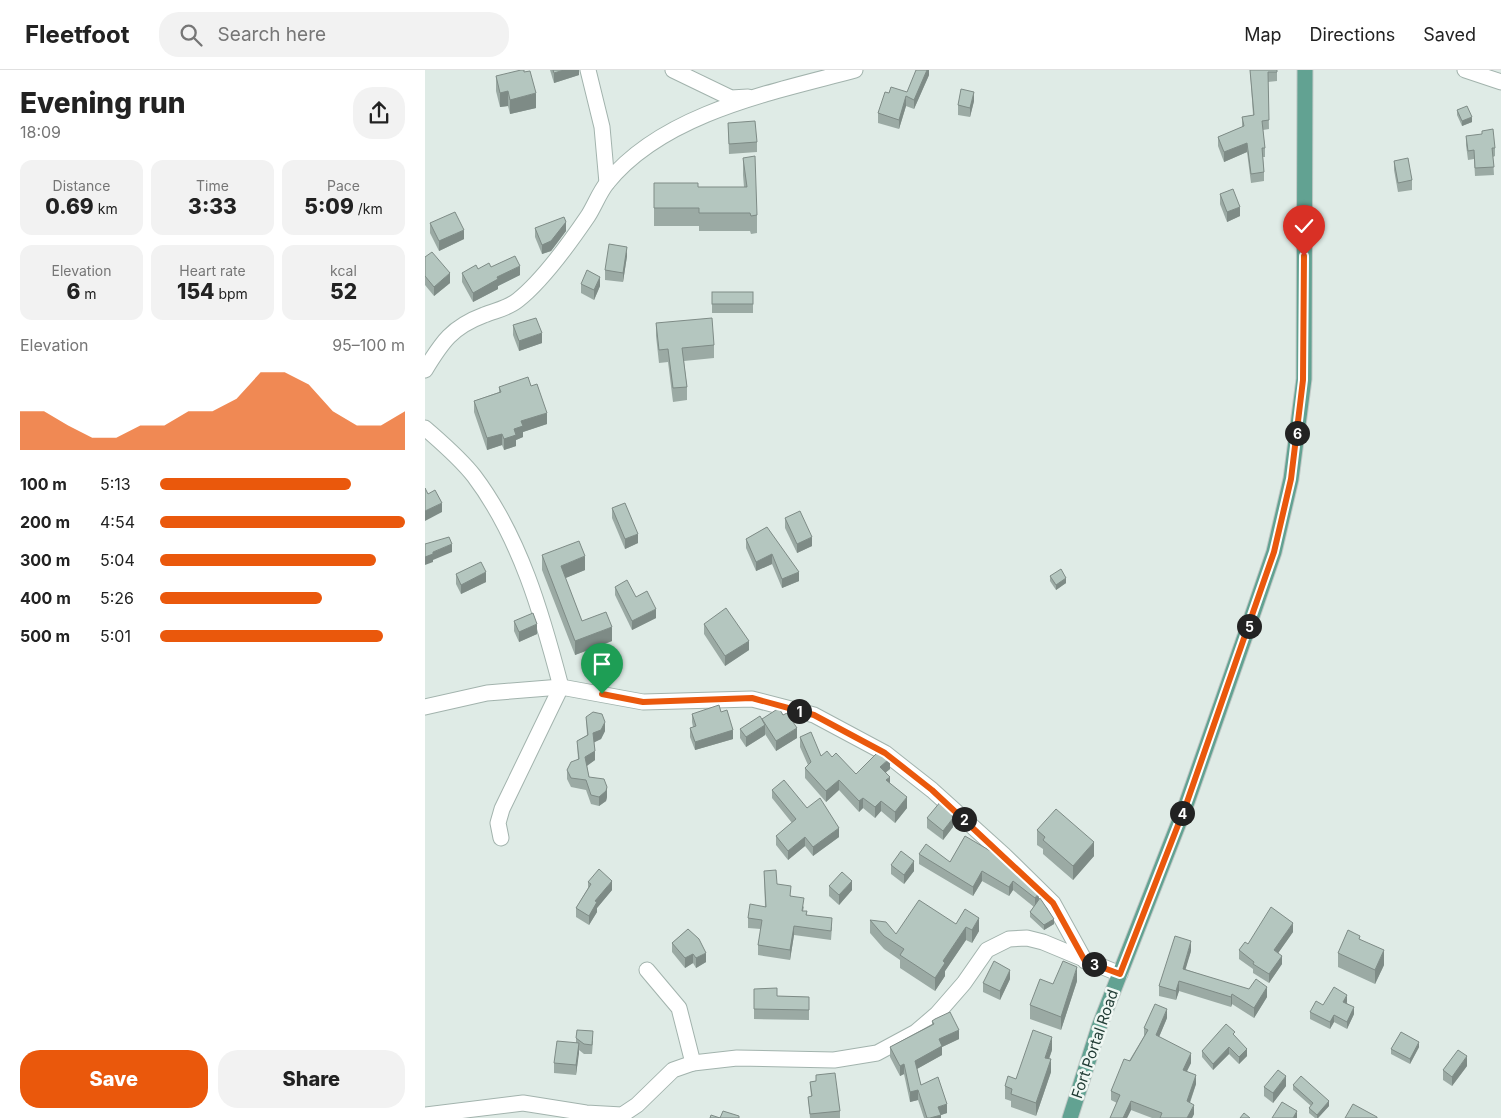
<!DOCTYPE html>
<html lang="en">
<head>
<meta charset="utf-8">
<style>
	body { margin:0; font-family:Inter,sans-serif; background:#f2f2f2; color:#222; height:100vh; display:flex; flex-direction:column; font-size:19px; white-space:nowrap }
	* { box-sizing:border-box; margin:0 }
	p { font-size:16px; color:#767676 }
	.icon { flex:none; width:28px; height:28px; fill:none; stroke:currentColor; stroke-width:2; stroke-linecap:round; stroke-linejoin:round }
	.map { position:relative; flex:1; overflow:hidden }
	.side { display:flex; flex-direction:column; background:#fff; width:425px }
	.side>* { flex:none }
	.pin { position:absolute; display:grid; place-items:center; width:42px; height:42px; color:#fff; margin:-51px -21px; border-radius:50% 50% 50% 0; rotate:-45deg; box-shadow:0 0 5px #0007 }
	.pin .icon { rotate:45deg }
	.km { position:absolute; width:25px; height:25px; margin:-12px; border-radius:50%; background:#222; color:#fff; font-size:14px; line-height:25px; text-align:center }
	.round { display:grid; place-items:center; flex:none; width:52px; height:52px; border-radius:20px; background:#f2f2f2 }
	.headline { display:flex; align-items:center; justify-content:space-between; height:85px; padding:0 20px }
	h1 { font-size:28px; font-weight:800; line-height:38px }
	.metrics { display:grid; grid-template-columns:repeat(3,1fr); gap:8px; height:85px; padding:5px 20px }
	.metrics div { display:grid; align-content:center; border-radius:12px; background:#f2f2f2; text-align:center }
	.metrics b { font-size:21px; font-weight:800 }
	.metrics small { font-size:14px; font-weight:400 }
	.metrics p { font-size:14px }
	.chart { height:140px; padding:10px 20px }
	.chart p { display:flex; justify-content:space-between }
	.chart svg { width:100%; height:90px; margin-top:5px; fill:#ea580c; opacity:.7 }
	.button { display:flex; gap:10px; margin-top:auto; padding:10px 20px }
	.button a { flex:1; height:58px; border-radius:20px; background:#ea580c; color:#fff; font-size:20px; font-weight:800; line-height:58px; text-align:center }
	.button a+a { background:#f2f2f2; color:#222 }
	ul { padding:0 20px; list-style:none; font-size:16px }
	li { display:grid; grid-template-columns:80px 60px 1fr; align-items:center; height:38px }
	li i { height:12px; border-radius:6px; background:#ea580c }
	header { display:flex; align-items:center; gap:30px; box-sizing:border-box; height:70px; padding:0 25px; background:#fff; border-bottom:1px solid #e0e0e0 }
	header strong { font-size:24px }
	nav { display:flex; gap:28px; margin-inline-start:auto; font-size:18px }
	.search { width:350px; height:45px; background:#f2f2f2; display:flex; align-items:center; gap:12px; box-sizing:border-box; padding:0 18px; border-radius:20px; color:#767676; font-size:19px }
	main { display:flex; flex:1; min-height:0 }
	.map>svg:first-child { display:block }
</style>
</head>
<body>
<header>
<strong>Fleetfoot</strong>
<div class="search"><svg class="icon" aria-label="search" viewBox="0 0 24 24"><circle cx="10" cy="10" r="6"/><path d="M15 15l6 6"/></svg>Search here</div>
<nav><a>Map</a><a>Directions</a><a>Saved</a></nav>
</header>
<main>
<section class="side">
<div class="headline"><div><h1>Evening run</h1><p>18:09</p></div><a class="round"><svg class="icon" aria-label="share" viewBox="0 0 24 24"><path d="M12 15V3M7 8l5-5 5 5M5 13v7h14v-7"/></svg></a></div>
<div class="metrics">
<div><p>Distance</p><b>0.69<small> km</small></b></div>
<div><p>Time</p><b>3:33</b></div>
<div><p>Pace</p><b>5:09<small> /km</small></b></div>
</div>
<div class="metrics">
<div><p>Elevation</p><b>6<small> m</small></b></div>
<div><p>Heart rate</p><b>154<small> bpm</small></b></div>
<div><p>kcal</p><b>52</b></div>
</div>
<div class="chart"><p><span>Elevation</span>95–100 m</p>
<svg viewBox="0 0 160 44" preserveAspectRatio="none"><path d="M0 44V25L10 25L20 32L30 38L40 38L50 32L60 32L70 25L80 25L90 19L100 6L110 6L120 12L130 25L140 32L150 32L160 25V44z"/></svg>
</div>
<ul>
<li><b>100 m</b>5:13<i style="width:78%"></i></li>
<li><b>200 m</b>4:54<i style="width:100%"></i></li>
<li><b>300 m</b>5:04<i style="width:88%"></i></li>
<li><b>400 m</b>5:26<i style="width:66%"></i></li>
<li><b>500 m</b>5:01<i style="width:91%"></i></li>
</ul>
<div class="button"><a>Save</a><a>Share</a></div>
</section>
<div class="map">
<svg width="1076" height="1048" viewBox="0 0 1076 1048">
	<rect width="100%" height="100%" fill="#dfebe6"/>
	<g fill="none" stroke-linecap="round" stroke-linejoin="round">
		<defs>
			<g id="minor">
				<path d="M163 0 177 57 182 113"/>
				<path d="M248 0 306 28 323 27"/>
				<path d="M1040 0 1076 12"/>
				<path d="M0 300C17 272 27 257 59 245 71 240 82 239 93 230 117 211 146 171 163 146 170 135 174 123 182 113 238 43 348 22 430 0"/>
				<path d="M0 358C17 373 35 388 49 406 95 467 117 544 136 617L77 739 73 753 76 768"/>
				<path d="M0 637 62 623 136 617 218 632 327 629 389 645 460 683 507 720 579 785 628 833 660 891"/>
				<path d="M222 900 254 938 268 993"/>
				<path d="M0 1045 98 1033 161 1043 197 1045 212 1035 248 1000 268 993 312 988 409 990 452 983 491 962 512 944 539 913 562 880 584 869 602 868 618 872 695 904"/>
			</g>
			<path id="primary" d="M645 1048 674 957 762 732 825 552 849 482 866 409 879 309 880 0"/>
		</defs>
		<use href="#minor" stroke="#a2b3ad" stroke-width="17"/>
		<use href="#primary" stroke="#c1c8c6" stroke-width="17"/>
		<use href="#minor" stroke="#fff" stroke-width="15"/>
		<use href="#primary" stroke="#62a292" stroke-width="15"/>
	</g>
	<g fill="#9baaa4">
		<path d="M125 0H154V5L129 13Z"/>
		<path d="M504 0V5L489 39 481 36 474 59 453 53V43L464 23 482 22Z"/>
		<path d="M825 0H852V11L843 12 844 59 838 60 840 78V87H838L839 102V111L826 113 822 82 799 92 793 76V67L817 57V47L828 45Z"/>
		<path d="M71 6 111 38 85 44 83 36 75 37 71 21Z"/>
		<path d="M549 31 545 47 533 45V35Z"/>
		<path d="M1032 40 1047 52 1037 56 1032 45Z"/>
		<path d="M303 53 332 72V82L304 84Z"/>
		<path d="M1041 66 1070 78V86L1068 87 1069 105 1050 106 1049 89 1043 90 1041 75Z"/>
		<path d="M318 88 332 145V163L326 164 325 161H274V156H229V113L273 117H319L318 105Z"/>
		<path d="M969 91 987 110V120L973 122 969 100Z"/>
		<path d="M795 124 815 146 802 152 795 134Z"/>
		<path d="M5 153 39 169 14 181 5 163Z"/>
		<path d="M110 158 141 161 126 181 117 184 110 167Z"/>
		<path d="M202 186 198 212 180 210V200Z"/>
		<path d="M0 187 25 213 9 226 0 215Z"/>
		<path d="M66 197 95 205 73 216V219L48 232 37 212V203Z"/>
		<path d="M156 214 175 216 169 230 156 223Z"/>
		<rect x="287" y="222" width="41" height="21"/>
		<path d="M231 253 289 275V288L259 291 262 317V330L248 332 243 292 234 293 231 266Z"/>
		<path d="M88 255 117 273 94 281 88 265Z"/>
		<path d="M106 316 122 354 98 362V367L91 370V376L79 380 77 375 62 380 49 342V331L74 322V317Z"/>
		<path d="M187 438 213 473 200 479 187 448Z"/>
		<path d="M360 448 387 476 372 483 360 458Z"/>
		<path d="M342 457 374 511 357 518 347 494 331 501 321 478V469Z"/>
		<path d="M117 485 160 500 140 508 157 551 187 571 150 585 117 500Z"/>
		<path d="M31 504 61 512 36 524 31 514Z"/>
		<path d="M625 506 641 513 631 520 625 511Z"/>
		<path d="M190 517 211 527 231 548 207 560 190 525Z"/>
		<path d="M89 551 112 564 94 572 89 561Z"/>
		<path d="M279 554 324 580 300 596 279 564Z"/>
		<path d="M296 642 308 669 270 680 265 667V658L268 657 267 652V644Z"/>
		<path d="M161 647 180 661 176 669 169 672 170 690 162 696 164 707 182 727 181 731 174 736 166 734 161 720 146 717 142 709V700L153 689 152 671 162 665Z"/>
		<path d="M337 650 372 668 351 681 340 664V665L321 677 315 668V659Z"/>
		<path d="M375 667 396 686 407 687 431 704 465 699 461 702 465 713 482 738 470 753 456 741 450 748 438 738 434 742 414 720 401 732 380 708V698L383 695 375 677Z"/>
		<path d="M347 720 382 738 414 767 388 786 380 776 363 790 351 775V766L367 753 347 728Z"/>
		<path d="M502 748 528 757 518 770 502 758Z"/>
		<path d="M612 760 669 786 648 810 618 784V779L612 775Z"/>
		<path d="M540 766 614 829 629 854 619 860 605 847V842L609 837 588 820 584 826 557 811 548 826 494 794V784L525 792Z"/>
		<path d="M466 795 489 801 479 814 466 804Z"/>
		<path d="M339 801 352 814 379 837 378 841 382 845 407 857 406 870 369 865 365 890 333 885V875L336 859 323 858V848L340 837Z"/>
		<path d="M163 812 187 820 172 838V842L164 855 151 847V838L163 818Z"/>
		<path d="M404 816 427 820 414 835 404 826Z"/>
		<path d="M445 850 471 864 531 854 554 861 547 873 541 870 520 901V906L510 921 475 898V890L459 879 445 863Z"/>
		<path d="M263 859 281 892 271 898 268 893 260 898 247 882V873Z"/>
		<path d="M868 862 853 883 857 894 844 913 828 903V899L814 889V880L823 874Z"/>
		<path d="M935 870 959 895 950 914 913 897V883Z"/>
		<path d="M766 881 760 899 842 927 829 948 807 934 806 937 754 921 751 930 734 926V916Z"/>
		<path d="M585 909 575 930 558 922V913Z"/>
		<path d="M652 911 636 960 605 949V935L628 914Z"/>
		<path d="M329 919 352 926 384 927V950L329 949Z"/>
		<path d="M922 932V933L929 944 922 959 909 952 905 959 885 949V942L898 935Z"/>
		<path d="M742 948 734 967 766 993 762 1001 771 1014 765 1033 769 1044 767 1048H727L706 1040 702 1048H685L692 1033 686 1030V1021L719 966V958Z"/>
		<path d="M507 951 534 969 517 977V985L492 999 496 1015 522 1043 516 1045V1048H499L493 1030 485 1032 479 1004 475 1006 465 987V977L507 954Z"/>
		<path d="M810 966 822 986 814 994 804 984 788 1000 777 987V981Z"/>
		<path d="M151 968 168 971 167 984H159L154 980 151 1005 129 1003V993L151 973Z"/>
		<path d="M994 977 985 994 966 984V979Z"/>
		<path d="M627 980 624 989 626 1002 611 1046 586 1037V1031L580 1029V1016L591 1009Z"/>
		<path d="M1042 996 1027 1016 1018 1010V1000Z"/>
		<path d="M391 1005 415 1041V1048H385L383 1027 386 1026 385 1012 391 1011Z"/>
		<path d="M868 1015 904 1036 893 1048H890L884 1043V1038L886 1036 868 1020Z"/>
		<path d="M861 1016 848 1033 839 1026V1017Z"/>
	</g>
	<g fill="#7e8b86">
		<path d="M139 0H154V5L129 13V3Z"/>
		<path d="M502 0H504V5L489 39V30Z"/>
		<path d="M83 21V36L75 37V23Z"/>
		<path d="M549 22V31L545 47V38Z"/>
		<path d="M111 23V38L85 44V30Z"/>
		<path d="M481 26V36L474 59V50Z"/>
		<path d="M1047 47V52L1037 56V51Z"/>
		<path d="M822 73V82L799 92V82Z"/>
		<path d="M815 137V146L802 152V142Z"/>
		<path d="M141 152V161L126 181 117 184V175Z"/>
		<path d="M39 160V169L14 181V171Z"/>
		<path d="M202 177V186L198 212V203Z"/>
		<path d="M95 196V205L73 216V219L48 232V223L72 207Z"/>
		<path d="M25 203V213L9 226V217Z"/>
		<path d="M175 207V216L169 230V220Z"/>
		<path d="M117 263V273L94 281V271Z"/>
		<path d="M122 343V354L98 362V367L91 370V376L79 380V369L96 351Z"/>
		<path d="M77 364V375L62 380V368Z"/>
		<path d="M17 433V442L0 451V441Z"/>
		<path d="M213 464V473L200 479V469Z"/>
		<path d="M387 467V476L372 483V474Z"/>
		<path d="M27 474V482L8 490V492L0 495V487L8 482Z"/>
		<path d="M347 484V494L331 501V492Z"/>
		<path d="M160 486V500L136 510V496Z"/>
		<path d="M61 502V512L36 524V515Z"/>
		<path d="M374 502V511L357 518V509Z"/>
		<path d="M641 508V513L631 520V515Z"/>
		<path d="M231 539V548L207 560V551Z"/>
		<path d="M112 554V564L94 572V562Z"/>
		<path d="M187 557V571L150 585V571Z"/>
		<path d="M324 571V580L300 596V586Z"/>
		<path d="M180 652V661L176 669 168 673V663Z"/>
		<path d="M340 655V665L321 677V667Z"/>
		<path d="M372 658V668L351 681V671Z"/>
		<path d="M308 660V669L270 680V672Z"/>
		<path d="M170 681V690L160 697V687Z"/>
		<path d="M465 688V699L455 707V697Z"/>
		<path d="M465 707V717L461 710Z"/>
		<path d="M414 710V720L401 732V721Z"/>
		<path d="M182 717V727L181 731 174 736V727Z"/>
		<path d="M482 727V738L470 753V742Z"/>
		<path d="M438 728V738L434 742V731Z"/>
		<path d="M456 731V741L450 748V737Z"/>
		<path d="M528 748V757L518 770V761Z"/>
		<path d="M414 758V767L388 786V777Z"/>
		<path d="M380 767V776L363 790V781Z"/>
		<path d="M669 772V786L648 810V796Z"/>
		<path d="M489 791V801L479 814V805Z"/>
		<path d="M557 801V811L548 826V817Z"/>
		<path d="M187 811V820L172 838V842L164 855V846L170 831Z"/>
		<path d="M427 811V820L414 835V825Z"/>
		<path d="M588 811V820L584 826V817Z"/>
		<path d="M614 823V832L610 838V828Z"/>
		<path d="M554 848V861L547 873V860Z"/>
		<path d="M629 849V854L619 860V855Z"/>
		<path d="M868 853V862L849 889V880Z"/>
		<path d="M369 856V865L365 890V880Z"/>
		<path d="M541 857V870L520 901V906L510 921V908L518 891Z"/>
		<path d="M766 871V881L758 908V899Z"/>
		<path d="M959 880V895L950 914V900Z"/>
		<path d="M281 883V892L271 898V888Z"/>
		<path d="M268 884V893L260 898V888Z"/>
		<path d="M857 886V894L844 913V904Z"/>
		<path d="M652 897V911L636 960V947Z"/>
		<path d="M585 900V909L575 930V921Z"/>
		<path d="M754 911V921L751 930V921Z"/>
		<path d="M842 917V927L829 948V938Z"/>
		<path d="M807 924V934L806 937V927Z"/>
		<path d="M922 925V932L918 939V932Z"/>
		<path d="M929 937V944L922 959V952Z"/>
		<path d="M742 939V948L731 974V965Z"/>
		<path d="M909 945V952L905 959V952Z"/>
		<path d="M534 960V969L517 977V985L490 1000V991L514 969Z"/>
		<path d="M627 967V980L620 1000V988Z"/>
		<path d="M994 972V977L985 994V989Z"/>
		<path d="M154 973V983L151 1005V995Z"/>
		<path d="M804 977V984L788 1000V994Z"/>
		<path d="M822 979V986L814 994V987Z"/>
		<path d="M766 983V993L758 1009V1000Z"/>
		<path d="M1042 986V996L1027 1016V1007Z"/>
		<path d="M626 989V1002L611 1046V1033Z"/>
		<path d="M479 994V1004L475 1006V996Z"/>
		<path d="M771 1005V1014L762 1040V1031Z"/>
		<path d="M861 1006V1016L848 1033V1023Z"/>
		<path d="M493 1020V1030L485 1032V1022Z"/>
		<path d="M706 1031V1040L702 1048H698Z"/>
		<path d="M904 1031V1036L893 1048H892V1045Z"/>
		<path d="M522 1034V1043L516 1045V1048H505L513 1037Z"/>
		<path d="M769 1035V1044L767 1048H762Z"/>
		<path d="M872 1041V1048H868Z"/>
	</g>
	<g fill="#b4c6bf" stroke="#7e8b86">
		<path d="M96 0H99V2L105 1 111 23 85 30 83 21 75 23 71 6Z"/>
		<path d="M128 0H139L129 3Z"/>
		<path d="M491 0H502L489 30 481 26 474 50 453 43 460 22 464 23 466 17 482 22Z"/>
		<path d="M825 0H852V2H843L844 50 837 51 840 78H837L839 102 826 104 822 73 799 82 793 67 819 56 817 47 829 45Z"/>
		<path d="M536 19 549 22 545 38 533 35Z"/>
		<path d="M1042 36 1047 47 1037 51 1032 40Z"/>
		<path d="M330 51 332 72 304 74 303 53Z"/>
		<path d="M1068 59 1070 78H1067L1069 97 1050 98 1049 80 1043 81 1041 66 1057 64V61Z"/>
		<path d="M330 86 332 145 326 146 325 143H274V138H229V113H273V117H322L318 88Z"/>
		<path d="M983 88 987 110 973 113 969 91Z"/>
		<path d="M808 119 815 137 802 142 795 124Z"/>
		<path d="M30 142 39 160 14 171 5 153Z"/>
		<path d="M139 147 141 152 126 171 117 175 110 158Z"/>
		<path d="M184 174 202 177 198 203 180 200Z"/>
		<path d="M7 182 25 203 9 217 0 206V187Z"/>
		<path d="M90 186 95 196 72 207 73 209 48 223 37 203 51 195 53 199 64 193 66 197Z"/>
		<path d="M162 200 175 207 169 220 156 214Z"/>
		<rect x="287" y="222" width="41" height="12"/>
		<path d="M111 248 117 263 94 271 88 255Z"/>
		<path d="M287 248 289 275 257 278 262 317 248 318 243 279 234 280 231 253Z"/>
		<path d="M103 307 106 316 112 314 122 343 96 351 98 356 89 359 91 365 79 369 77 364 62 368 49 331 76 322 74 317Z"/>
		<path d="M0 418 3 424 10 420 17 433 0 441Z"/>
		<path d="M200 433 213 464 200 469 187 438Z"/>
		<path d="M375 441 387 467 372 474 360 448Z"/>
		<path d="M342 457 374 502 357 509 347 484 331 492 321 469Z"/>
		<path d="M24 467 27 474 8 482V484L0 487V474Z"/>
		<path d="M154 471 160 486 136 496 157 551 181 542 187 557 150 571 117 485Z"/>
		<path d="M56 492 61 502 36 515 31 504Z"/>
		<path d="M636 499 641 508 631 515 625 506Z"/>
		<path d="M202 510 211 527 222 521 231 539 207 551 190 517Z"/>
		<path d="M301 538 324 571 300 586 279 554Z"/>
		<path d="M108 543 112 554 94 562 89 551Z"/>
		<path d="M294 635 296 642 302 640 308 660 270 672 265 658 271 656 267 644Z"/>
		<path d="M354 638 358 645 362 643 372 658 351 671 337 649Z"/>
		<path d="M168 642 177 644 180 652 176 660 168 663 170 681 160 687 164 707 179 709 182 717 181 721 174 727 166 725 161 710 146 708 142 700 146 692 154 689 152 671 163 665 161 647Z"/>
		<path d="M335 646 340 655 321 667 315 659Z"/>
		<path d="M386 662 396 686 402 681 407 687 411 683 431 704 455 680 465 688 455 697 465 707 461 710 482 727 470 742 456 731 450 737 438 728 434 731 414 710 401 721 380 698 386 692 375 667Z"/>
		<path d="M359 710 382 738 395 728 414 758 388 777 380 767 363 781 351 766 371 749 347 720Z"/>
		<path d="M516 731 524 738 528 748 518 761 502 748Z"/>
		<path d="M631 739 669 772 648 796 618 770 620 767 612 760Z"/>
		<path d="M540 766 579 789 614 823 610 828 588 811 584 817 557 801 548 817 494 784 501 774 525 792Z"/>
		<path d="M476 781 489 791 479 805 466 795Z"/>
		<path d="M174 799 187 811 170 831 172 832 164 846 151 838 166 814 163 812Z"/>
		<path d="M351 800 352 814 366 816 365 826 379 828 377 841H382L381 845 407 848 406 861 369 856 365 880 333 875 337 850 323 848 325 834 341 837 339 801Z"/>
		<path d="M417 802 427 811 414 825 404 816Z"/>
		<path d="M615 828 629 849 619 855 605 842Z"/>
		<path d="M494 830 531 854 540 839 554 848 547 860 541 857 518 891 520 893 510 908 475 885 479 879 459 866 445 850 461 852 471 864Z"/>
		<path d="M846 837 868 853 849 880 857 886 844 904 828 894 829 892 814 880 820 872 823 874Z"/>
		<path d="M263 859 274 869 281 883 271 888 268 884 260 888 247 873Z"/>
		<path d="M923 860 935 866 934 869 959 880 950 900 913 883Z"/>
		<path d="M750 866 766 871 758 899 824 919 831 909 842 917 829 938 807 924 806 927 754 911 751 921 734 916Z"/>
		<path d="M569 891 585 900 575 921 558 913Z"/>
		<path d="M638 891 652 897 636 947 605 935 615 909 628 914Z"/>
		<path d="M909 917 922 925 918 932 929 937 922 952 909 945 905 952 885 942 891 931 898 935Z"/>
		<path d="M352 918V926L384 927V940L329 939V919Z"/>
		<path d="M730 934 742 939 731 965 766 983 758 1000 771 1005 762 1031 769 1035 762 1048H735L737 1043 706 1031 698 1048H685L695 1025 686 1021 699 989 705 991 723 960 719 958Z"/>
		<path d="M525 942 534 960 514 969 517 976 490 991 496 1015 513 1007 522 1034 513 1037 516 1045 505 1048H502L493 1020 485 1022 479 994 475 996 465 977 509 954 507 951 510 949Z"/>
		<path d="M801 954 810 962 808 964 822 979 814 987 804 977 788 994 777 981Z"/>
		<path d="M152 960 168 961 167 975 159 974 151 968Z"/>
		<path d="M608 960 627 967 620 988 626 989 611 1033 586 1024 587 1019 580 1016 583 1006 591 1009Z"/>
		<path d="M976 962 994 972 985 989 966 979Z"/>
		<path d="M132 971 154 973 151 995 129 993Z"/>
		<path d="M1033 980 1042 986 1027 1007 1018 1000Z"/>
		<path d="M853 1000 861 1006 848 1023 839 1017Z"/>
		<path d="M410 1003 415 1041 385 1044 383 1027 387 1026 385 1012 391 1011V1005Z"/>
		<path d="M876 1006 904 1031 892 1045 884 1038 888 1033 868 1015Z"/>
		<path d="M857 1032 872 1041 868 1048H847Z"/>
		<path d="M928 1034 952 1047V1048H920Z"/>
		<path d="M298 1041 314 1046V1048H285L286 1045 295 1048Z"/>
		<path d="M819 1043 825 1048H815Z"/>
	</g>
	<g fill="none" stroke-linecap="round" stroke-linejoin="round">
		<defs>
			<path id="route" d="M177 624 218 632 327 628 389 645 460 683 507 720 628 833 660 891 695 904 762 732 849 482 866 409 878 310 879 186"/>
		</defs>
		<use href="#route" stroke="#fff" stroke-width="10"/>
		<use href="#route" stroke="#ea580c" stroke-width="6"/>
	</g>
	<g text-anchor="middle" stroke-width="5" stroke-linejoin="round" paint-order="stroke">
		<g font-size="15" fill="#203b34" stroke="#eff7f3">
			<text transform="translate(670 974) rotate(-71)" y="5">Fort Portal Road</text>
		</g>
	</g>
</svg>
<div class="pin" style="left:177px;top:624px;background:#1e9e55"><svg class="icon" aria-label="arrive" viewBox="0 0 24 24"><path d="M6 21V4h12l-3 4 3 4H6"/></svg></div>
<div class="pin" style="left:879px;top:186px;background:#d93025"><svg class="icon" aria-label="check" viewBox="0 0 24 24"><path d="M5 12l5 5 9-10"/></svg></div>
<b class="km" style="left:374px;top:641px">1</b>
<b class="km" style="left:539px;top:749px">2</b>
<b class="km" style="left:669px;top:894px">3</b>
<b class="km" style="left:757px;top:743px">4</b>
<b class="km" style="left:824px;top:556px">5</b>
<b class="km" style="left:872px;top:363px">6</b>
</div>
</main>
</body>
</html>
